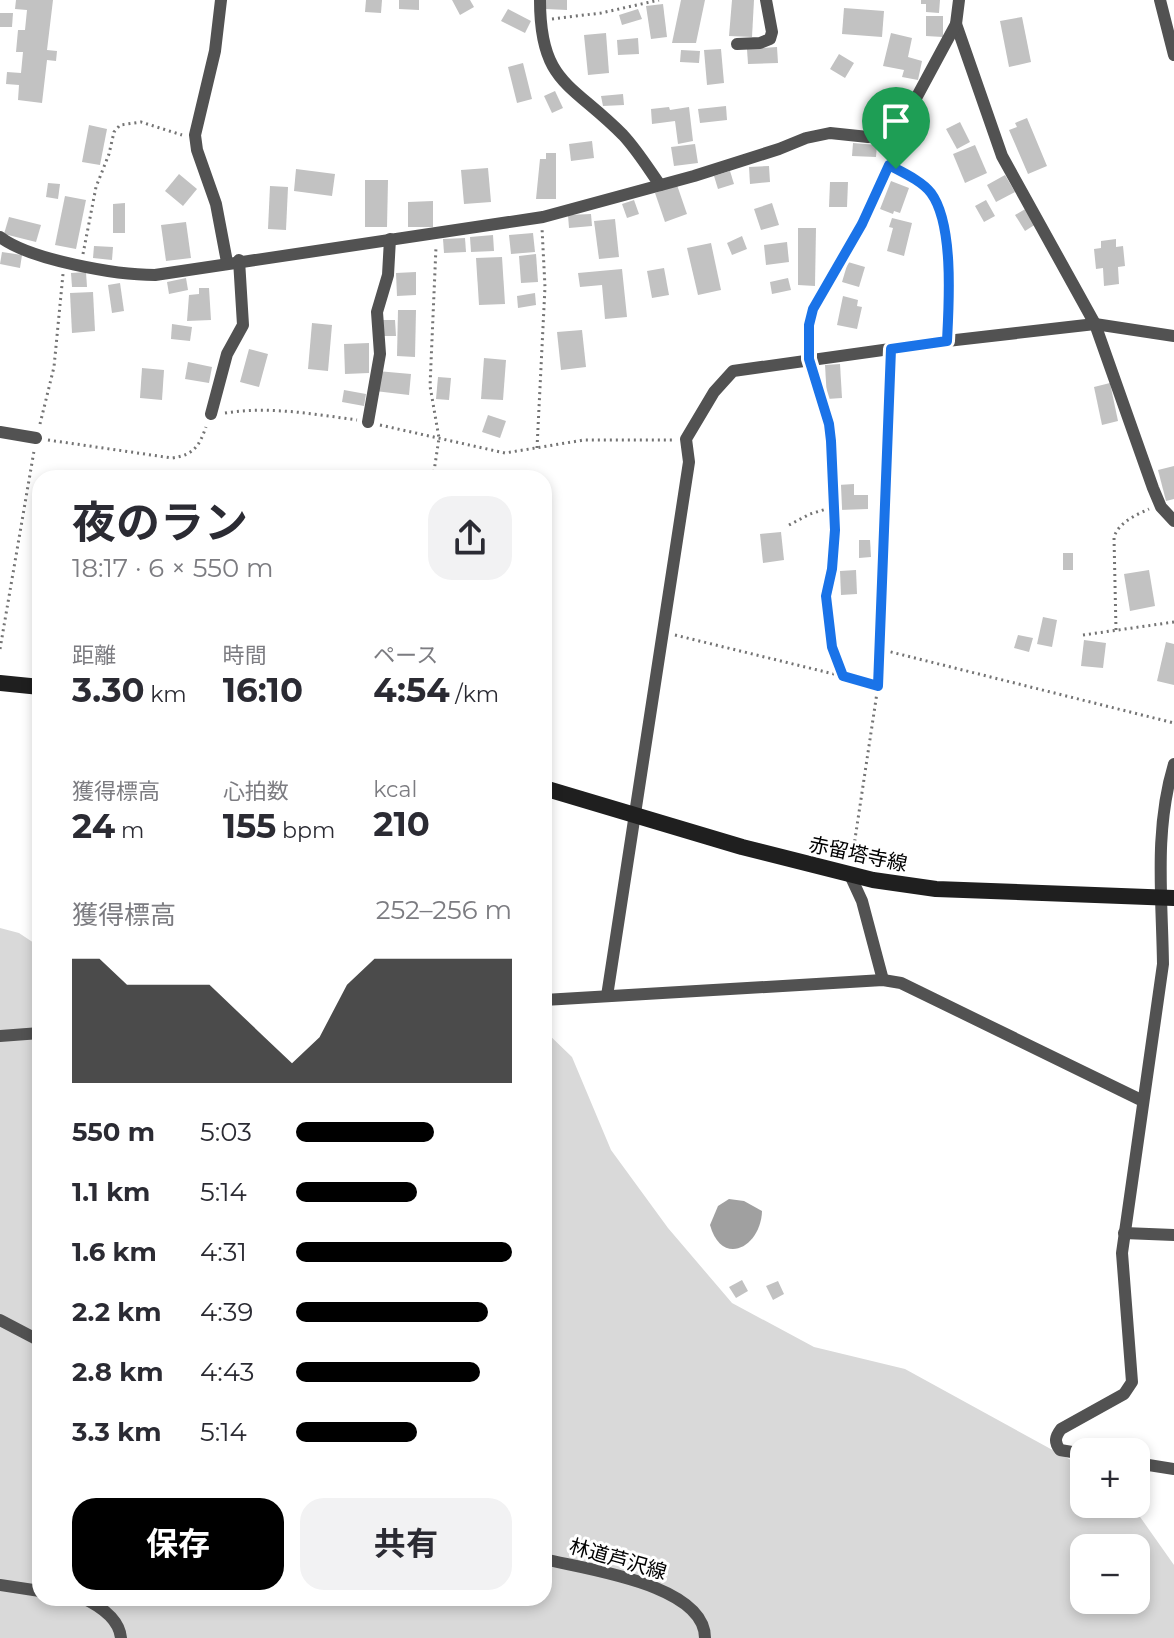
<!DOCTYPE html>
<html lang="ja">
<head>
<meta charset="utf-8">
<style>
	body { margin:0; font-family:Montserrat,"Noto Sans JP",sans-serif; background:#f2f2f3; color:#2b2b33; height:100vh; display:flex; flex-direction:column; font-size:30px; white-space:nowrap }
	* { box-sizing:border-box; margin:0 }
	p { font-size:26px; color:#7c7c81 }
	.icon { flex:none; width:44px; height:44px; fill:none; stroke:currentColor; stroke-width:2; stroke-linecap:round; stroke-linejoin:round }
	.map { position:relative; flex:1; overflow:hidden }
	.panel { position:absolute; left:32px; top:470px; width:520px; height:1136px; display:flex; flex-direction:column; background:#fff; border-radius:24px; box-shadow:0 4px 12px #0003 }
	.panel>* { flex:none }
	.controls { position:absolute; left:1070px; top:1438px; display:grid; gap:16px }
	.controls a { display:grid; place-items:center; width:80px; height:80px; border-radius:16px; background:#fff; box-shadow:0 4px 12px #0003; font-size:40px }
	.pin { position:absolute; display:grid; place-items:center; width:68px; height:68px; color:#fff; margin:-82px -34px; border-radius:50% 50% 50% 0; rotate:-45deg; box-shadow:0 0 8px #0007 }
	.pin .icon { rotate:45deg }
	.round { display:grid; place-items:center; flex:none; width:84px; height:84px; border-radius:24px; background:#f2f2f3 }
	.head { display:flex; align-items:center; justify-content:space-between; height:136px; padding:0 40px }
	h1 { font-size:44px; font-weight:700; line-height:60px }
	.metrics { display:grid; grid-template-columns:repeat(3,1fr); gap:12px; height:136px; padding:8px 40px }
	.metrics div { display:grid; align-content:center }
	.metrics b { font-size:34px; font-weight:700 }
	.metrics small { font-size:22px; font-weight:400 }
	.metrics p { font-size:22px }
	.chart { height:224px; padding:16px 40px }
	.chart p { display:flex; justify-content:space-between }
	.chart svg { width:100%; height:144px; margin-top:8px; fill:#000; opacity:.7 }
	.cta { display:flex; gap:16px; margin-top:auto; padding:16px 40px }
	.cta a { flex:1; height:92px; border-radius:24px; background:#000; color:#fff; font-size:32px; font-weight:700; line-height:92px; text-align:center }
	.cta a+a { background:#f2f2f3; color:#2b2b33 }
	ul { padding:0 40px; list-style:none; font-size:26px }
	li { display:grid; grid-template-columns:128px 96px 1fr; align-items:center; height:60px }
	li i { height:20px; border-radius:10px; background:#000 }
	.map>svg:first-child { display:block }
</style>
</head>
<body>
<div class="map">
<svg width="1174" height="1638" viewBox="0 0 1174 1638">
	<rect width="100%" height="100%" fill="#fff"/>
	<path fill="#d9d9d9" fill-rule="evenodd" d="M0 928 19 933 40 947V1598H544V1030L572 1057 611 1150 668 1228 732 1303 814 1347 905 1369 1080 1465 1084 1468V1504H1127L1138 1514 1174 1565V1638H0ZM1084 1548H1136V1600H1084Z"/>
	<path fill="#a0a0a0" d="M729 1199 744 1201 762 1211C761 1247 722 1268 710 1225L718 1206Z"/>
	<g fill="#c2c2c2">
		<path d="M16 0H53L47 50 57 51 56 61 47 60 42 103 18 100 19 85 6 84 7 72 21 73 23 52H16L18 30H25L27 10 15 9Z"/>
		<path d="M366 0H382L381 13 365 12Z"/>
		<path d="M399 0H419V10L399 9Z"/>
		<path d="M452 0H470L474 7 460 15Z"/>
		<path d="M546 0H567V10L546 9Z"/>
		<path d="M681 0H705L696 43H672Z"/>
		<path d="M732 0H754L752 37 729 36Z"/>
		<path d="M921 0H940L939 13 926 12V4H921Z"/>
		<path d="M663 4 667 37 651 39 646 6Z"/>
		<path d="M844 8 884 11 882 37 842 34Z"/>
		<path d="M508 9 531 21 525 33 501 21Z"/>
		<path d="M638 9 642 19 622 25 619 15Z"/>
		<path d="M0 13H13L12 27H0Z"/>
		<path d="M926 16H943V37L926 36Z"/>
		<path d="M1022 17 1031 62 1009 67 1000 21Z"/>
		<path d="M606 33 609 73 588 75 584 35Z"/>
		<path d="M891 33 912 38 908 57 922 61 918 80 902 77 904 70 883 66Z"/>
		<path d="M638 38 639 54 618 55 617 40Z"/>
		<path d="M777 47 778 63 748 64 747 49Z"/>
		<path d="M721 49 724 83 707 85 704 50Z"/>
		<path d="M681 50 700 51 699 63 680 62Z"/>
		<path d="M839 54 854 63 845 78 830 69Z"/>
		<path d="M523 63 532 99 517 103 508 67Z"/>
		<path d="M555 91 563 108 552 113 544 96Z"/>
		<path d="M895 91 904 102 882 119 873 107Z"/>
		<path d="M623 94 624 105 603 106 601 96Z"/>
		<path d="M726 106 727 120 700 123 698 109Z"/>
		<path d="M669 107 670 110 689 107 693 141 678 144 675 121 652 124 651 109Z"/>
		<path d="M1027 118 1047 166 1028 174 1009 130 1017 127 1015 123Z"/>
		<path d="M960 122 970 142 957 149 946 129Z"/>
		<path d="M89 125 107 129 100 165 82 162Z"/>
		<path d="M592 141 594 158 571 161 569 144Z"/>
		<path d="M853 143 877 145 876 157 852 156Z"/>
		<path d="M695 144 698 163 674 166 671 147Z"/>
		<path d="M975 145 987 173 965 183 953 154Z"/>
		<path d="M546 153H556V199H536L540 159H546Z"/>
		<path d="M769 166 770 182 750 184 749 167Z"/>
		<path d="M488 168 491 202 464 204 461 170Z"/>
		<path d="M296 169 335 174 332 196 294 191Z"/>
		<path d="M730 171 734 184 718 189 714 176Z"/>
		<path d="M179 174 197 189 183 206 165 191Z"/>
		<path d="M1005 175 1015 192 996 202 987 185Z"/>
		<path d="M365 180H388L387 227H365Z"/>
		<path d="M891 181 909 188 900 213 894 211 893 214 880 209Z"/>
		<path d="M830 182H848L847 207H829Z"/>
		<path d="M48 183 60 184 58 199 46 197Z"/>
		<path d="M677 185 687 214 665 222 655 193Z"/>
		<path d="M270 186 288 187 286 230 268 229Z"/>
		<path d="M65 196 86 200 76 249 55 245Z"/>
		<path d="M634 200 639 214 627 218 622 204Z"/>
		<path d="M986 200 995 216 984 222 975 206Z"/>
		<path d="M433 201V227H408V202Z"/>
		<path d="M125 203V233H113V204Z"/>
		<path d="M772 203 779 225 761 230 754 209Z"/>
		<path d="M1027 208 1036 224 1025 231 1015 215Z"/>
		<path d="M591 214 592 226 569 228 568 215Z"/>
		<path d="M9 217 41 225 36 242 4 234Z"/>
		<path d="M892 218 912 223 904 256 887 251 893 228 889 227Z"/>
		<path d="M615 219 619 257 599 259 594 221Z"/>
		<path d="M186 222 191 258 166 261 161 225Z"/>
		<path d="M798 228H816L815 286 798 285Z"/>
		<path d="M533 233 535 252 511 254 509 235Z"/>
		<path d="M493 235 494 251 471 252 470 237Z"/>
		<path d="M742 236 747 249 732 255 727 243Z"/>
		<path d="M465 238 466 252 444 253 443 239Z"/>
		<path d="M1116 239V247L1123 246 1125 266 1118 267 1119 284 1104 286 1103 268 1096 269 1094 249 1101 248V241Z"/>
		<path d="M787 242 789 262 766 265 764 245Z"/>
		<path d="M711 243 721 290 698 295 687 248Z"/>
		<path d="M94 246 113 247 112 260 93 258Z"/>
		<path d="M2 252 22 255 20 268 0 264Z"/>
		<path d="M536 254 538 282 521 283 519 256Z"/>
		<path d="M502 257 505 304 479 305 476 258Z"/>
		<path d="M848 262 865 267 859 287 842 282Z"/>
		<path d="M664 268 669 295 652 298 647 271Z"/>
		<path d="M622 269 627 317 605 319 602 285 580 287 578 273Z"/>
		<path d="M86 272 87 287H72L71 273Z"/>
		<path d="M416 272V295L397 296 396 273Z"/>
		<path d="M186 278 188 290 169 294 167 282Z"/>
		<path d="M788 278 791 290 772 294 770 282Z"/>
		<path d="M120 283 124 311 112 313 108 285Z"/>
		<path d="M199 288H209L211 320 187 321 189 295 199 294Z"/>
		<path d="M93 292 95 331 72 333 70 293Z"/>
		<path d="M535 293 536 305 518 308 517 296Z"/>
		<path d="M843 296 858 300 857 306 862 307 857 329 837 325Z"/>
		<path d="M398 310H416L415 357 397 356Z"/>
		<path d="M379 320H395L396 336H379Z"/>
		<path d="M312 323 332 325 328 371 308 369Z"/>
		<path d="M172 324 192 327 190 341 171 339Z"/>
		<path d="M582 330 586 367 561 370 557 332Z"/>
		<path d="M369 343V373L345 374 344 344Z"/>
		<path d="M249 349 268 354 259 387 240 382Z"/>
		<path d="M484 358 506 360 503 400 481 399Z"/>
		<path d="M188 362 212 367 209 383 185 379Z"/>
		<path d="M840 364 842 398 827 399 825 365Z"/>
		<path d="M142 368 164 370 162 400 140 398Z"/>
		<path d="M377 371 411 374 409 395 375 391Z"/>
		<path d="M438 377 451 378 449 400 436 399Z"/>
		<path d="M1110 383 1118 421 1102 425 1094 387Z"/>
		<path d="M344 390 366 394 364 406 342 402Z"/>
		<path d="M488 415 506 421 500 438 482 432Z"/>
		<path d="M1174 466V499L1166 501 1158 470Z"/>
		<path d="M854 484V495H868V509L839 510 838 485Z"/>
		<path d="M781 532 784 560 763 563 760 534Z"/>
		<path d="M859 540H870L871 557 859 558Z"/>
		<rect x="1063" y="553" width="10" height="17"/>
		<path d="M856 570 857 594 841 595 840 571Z"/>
		<path d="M1149 570 1155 606 1130 611 1124 574Z"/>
		<path d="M1043 617 1057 620 1052 647 1037 644Z"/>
		<path d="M1018 635 1033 638 1029 652 1014 648Z"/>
		<path d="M1084 640 1106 643 1103 668 1081 666Z"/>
		<path d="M1166 642 1174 644V685L1157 681Z"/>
		<path d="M742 1280 748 1291 736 1298 729 1287Z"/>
		<path d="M778 1281 784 1294 773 1300 766 1286Z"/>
	</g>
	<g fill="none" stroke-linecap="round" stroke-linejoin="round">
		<g stroke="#747474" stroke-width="3" stroke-dasharray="2 4" stroke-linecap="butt">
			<path d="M552 19 601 13 659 0"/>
			<path d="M890 166C902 172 918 179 927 189 954 217 949 292 947 329"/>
			<path d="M83 254 96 187 109 154 114 132 120 125 141 122 182 135"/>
			<path d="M808 348 813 309 862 224 887 174 893 155 892 144"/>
			<path d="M813 370 829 424 831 441 835 530 832 569 826 596 832 647 843 676 878 686"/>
			<path d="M225 413C269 406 313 414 357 420"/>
			<path d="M40 424 54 367 63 274"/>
			<path d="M380 425 505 453 584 440H672"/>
			<path d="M48 440 172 458C194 455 199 446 206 427"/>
			<path d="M537 448 545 287 542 228"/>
			<path d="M433 478 439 438 430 386 436 247"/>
			<path d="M789 525 810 514 833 507"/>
			<path d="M1116 630 1114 537C1119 522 1136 515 1149 509"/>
			<path d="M675 635 842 676"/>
			<path d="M1083 635 1174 622"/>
			<path d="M0 649 34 451"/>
			<path d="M879 649 1174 723"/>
			<path d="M852 859 878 686 890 361"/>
		</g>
		<g stroke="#525252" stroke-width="12">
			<path d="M221 0 215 51 195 135 197 150 216 204 227 262"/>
			<path d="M540 0C540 84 572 83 623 135 637 150 648 168 660 185"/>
			<path d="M1160 0 1174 55"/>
			<path d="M956 24 1002 156 1095 324 1153 488 1161 507 1174 521"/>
			<path d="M737 44 760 43 770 39 772 32 766 0"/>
			<path d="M0 237C30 260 117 275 155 275L543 217 694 176 779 149 806 138 830 133 868 137 898 127 907 115 956 24 959 0"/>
			<path d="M211 414 227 354 243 325 239 260"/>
			<path d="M368 422 380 354 377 312 388 275 390 239"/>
			<path d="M0 432 36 438"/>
			<path d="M850 875 862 901 883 980"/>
			<path d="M607 996 689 462 686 439 714 392 733 371 947 341 1095 324 1174 336"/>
			<path d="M544 1000 883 980 901 983 1143 1101"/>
			<path d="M0 1036 40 1033"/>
			<path d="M1124 1233 1174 1235"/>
			<path d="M0 1320 40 1341"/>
			<path d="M1084 1454 1060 1450C1054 1442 1055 1437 1061 1429L1124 1394 1132 1382 1122 1253 1163 964C1162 896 1154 830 1174 764"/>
			<path d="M1136 1463 1174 1469"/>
			<path d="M544 1559C584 1569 705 1584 705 1638"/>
			<path d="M0 1585 40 1591"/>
			<path d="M83 1598C100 1606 119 1618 121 1638"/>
		</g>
		<g stroke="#1f1f1f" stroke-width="16">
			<path d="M0 683 40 687"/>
			<path d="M544 788 742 847 873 880 936 889 1174 898"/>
		</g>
	</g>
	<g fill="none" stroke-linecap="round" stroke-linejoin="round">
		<defs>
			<path id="route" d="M889 165C902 172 922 181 931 193 954 224 949 303 947 341L891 349 878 686 843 676 832 647 826 596 832 569 835 530 831 441 829 424 809 359V325L813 309 862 224Z"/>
		</defs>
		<use href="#route" stroke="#fff" stroke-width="16"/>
		<use href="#route" stroke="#1a73e8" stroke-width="10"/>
	</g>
	<g text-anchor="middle" stroke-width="6" stroke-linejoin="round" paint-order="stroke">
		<g font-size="20" fill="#000" stroke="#fff">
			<text transform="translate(858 854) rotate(12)" y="7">赤留塔寺線</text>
			<text transform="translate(618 1559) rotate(16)" y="7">林道芦沢線</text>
		</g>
	</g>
</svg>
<div class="controls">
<a>+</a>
<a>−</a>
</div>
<div class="pin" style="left:896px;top:169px;background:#1e9e55"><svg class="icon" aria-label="arrive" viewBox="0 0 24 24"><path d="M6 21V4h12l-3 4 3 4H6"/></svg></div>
<section class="panel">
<div class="head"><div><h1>夜のラン</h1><p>18:17 · 6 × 550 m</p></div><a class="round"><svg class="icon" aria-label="share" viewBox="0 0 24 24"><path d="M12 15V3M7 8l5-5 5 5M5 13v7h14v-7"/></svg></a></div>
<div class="metrics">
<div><p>距離</p><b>3.30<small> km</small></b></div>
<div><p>時間</p><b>16:10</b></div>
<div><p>ペース</p><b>4:54<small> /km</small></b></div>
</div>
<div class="metrics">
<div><p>獲得標高</p><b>24<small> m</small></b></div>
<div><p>心拍数</p><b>155<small> bpm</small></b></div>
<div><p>kcal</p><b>210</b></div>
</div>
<div class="chart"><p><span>獲得標高</span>252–256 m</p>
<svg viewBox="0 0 160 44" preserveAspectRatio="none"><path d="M0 44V6L10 6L20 14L30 14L40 14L50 14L60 22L70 30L80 38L90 30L100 14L110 6L120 6L130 6L140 6L150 6L160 6V44z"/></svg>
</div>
<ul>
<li><b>550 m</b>5:03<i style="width:64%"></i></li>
<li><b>1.1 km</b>5:14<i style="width:56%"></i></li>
<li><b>1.6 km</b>4:31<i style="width:100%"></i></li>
<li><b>2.2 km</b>4:39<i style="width:89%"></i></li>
<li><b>2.8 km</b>4:43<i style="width:85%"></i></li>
<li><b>3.3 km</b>5:14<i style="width:56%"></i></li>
</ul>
<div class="cta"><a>保存</a><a>共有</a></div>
</section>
</div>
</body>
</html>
